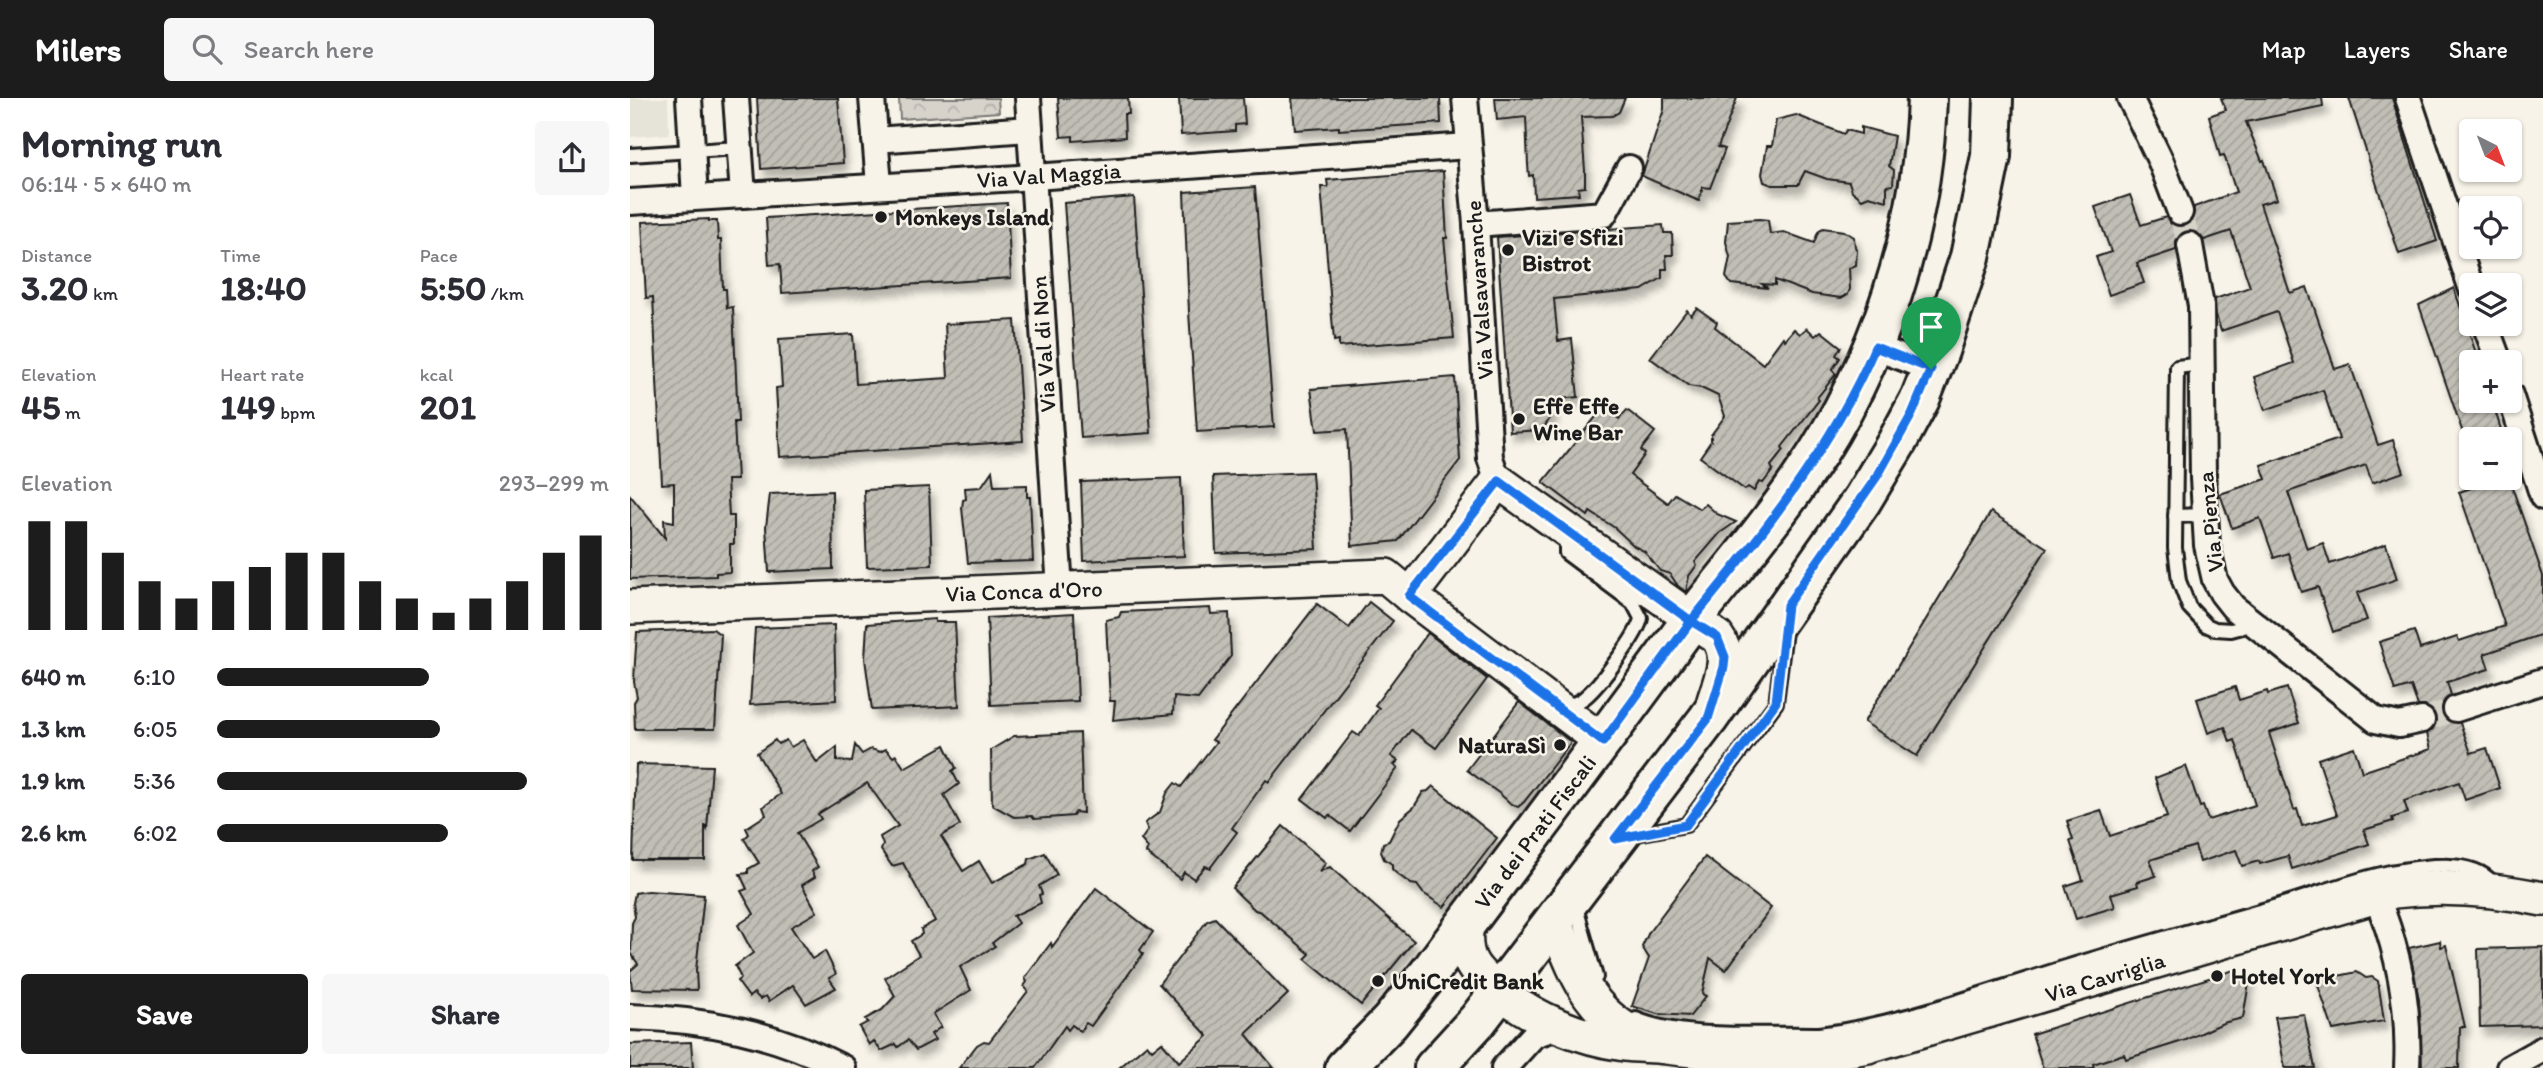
<!DOCTYPE html>
<html lang="en">
<head>
<meta charset="utf-8">
<style>
	body { margin:0; font-family:Itim,sans-serif; background:#f7f7f7; color:#2b2b33; height:100vh; display:flex; flex-direction:column; font-size:26px; white-space:nowrap }
	* { box-sizing:border-box; margin:0 }
	p { font-size:23px; color:#7c7c81 }
	.icon { flex:none; width:38px; height:38px; fill:none; stroke:currentColor; stroke-width:2; stroke-linecap:round; stroke-linejoin:round }
	.map { position:relative; flex:1; overflow:hidden }
	.details { display:flex; flex-direction:column; background:#fff; width:630px }
	.details>* { flex:none }
	.needle { width:46px; rotate:138deg }
	.controls { position:absolute; left:1829px; top:21px; display:grid; gap:14px }
	.controls a { display:grid; place-items:center; width:63px; height:63px; border-radius:7px; background:#fff; box-shadow:0 2px 5px #0004; font-size:35px }
	.pin { position:absolute; display:grid; place-items:center; width:60px; height:60px; color:#fff; margin:-72px -30px; border-radius:50% 50% 50% 0; rotate:-45deg; box-shadow:0 0 7px #0007 }
	.pin .icon { rotate:45deg }
	.round { display:grid; place-items:center; flex:none; width:74px; height:74px; border-radius:7px; background:#f7f7f7 }
	.summary { display:flex; align-items:center; justify-content:space-between; height:119px; padding:0 21px }
	h1 { font-size:38px; font-weight:800; line-height:52px }
	.metrics { display:grid; grid-template-columns:repeat(3,1fr); gap:10px; height:119px; padding:7px 21px }
	.metrics div { display:grid; align-content:center }
	.metrics b { font-size:35px; font-weight:800 }
	.metrics small { font-size:19px; font-weight:400 }
	.metrics p { font-size:19px }
	.chart { height:196px; padding:14px 21px }
	.chart p { display:flex; justify-content:space-between }
	.chart svg { width:100%; height:126px; margin-top:7px; stroke:#1c1c1c; stroke-width:6 }
	.cta { display:flex; gap:14px; margin-top:auto; padding:14px 21px }
	.cta a { flex:1; height:80px; border-radius:7px; background:#1c1c1c; color:#fff; font-size:28px; font-weight:800; line-height:80px; text-align:center }
	.cta a+a { background:#f7f7f7; color:#2b2b33 }
	ul { padding:0 21px; list-style:none; font-size:23px }
	li { display:grid; grid-template-columns:112px 84px 1fr; align-items:center; height:52px }
	li i { height:18px; border-radius:9px; background:#1c1c1c }
	header { display:flex; align-items:center; gap:42px; box-sizing:border-box; height:98px; padding:0 35px; background:#1c1c1c; color:#fff }
	header strong { font-size:33px }
	nav { display:flex; gap:38px; margin-inline-start:auto; font-size:24px }
	.search { width:490px; height:63px; background:#f7f7f7; display:flex; align-items:center; gap:18px; box-sizing:border-box; padding:0 24px; border-radius:7px; color:#7c7c81; font-size:26px }
	main { display:flex; flex:1; min-height:0 }
	.map>svg:first-child { display:block }
</style>
</head>
<body>
<header>
<strong>Milers</strong>
<div class="search"><svg class="icon" aria-label="search" viewBox="0 0 24 24"><circle cx="10" cy="10" r="6"/><path d="M15 15l6 6"/></svg>Search here</div>
<nav><a>Map</a><a>Layers</a><a>Share</a></nav>
</header>
<main>
<section class="details">
<div class="summary"><div><h1>Morning run</h1><p>06:14 · 5 × 640 m</p></div><a class="round"><svg class="icon" aria-label="share" viewBox="0 0 24 24"><path d="M12 15V3M7 8l5-5 5 5M5 13v7h14v-7"/></svg></a></div>
<div class="metrics">
<div><p>Distance</p><b>3.20<small> km</small></b></div>
<div><p>Time</p><b>18:40</b></div>
<div><p>Pace</p><b>5:50<small> /km</small></b></div>
</div>
<div class="metrics">
<div><p>Elevation</p><b>45<small> m</small></b></div>
<div><p>Heart rate</p><b>149<small> bpm</small></b></div>
<div><p>kcal</p><b>201</b></div>
</div>
<div class="chart"><p><span>Elevation</span>293–299 m</p>
<svg viewBox="0 0 160 44" preserveAspectRatio="none"><path d="M5 44V6M15 44V6M25 44V17M35 44V27M45 44V33M55 44V27M65 44V22M75 44V17M85 44V17M95 44V27M105 44V33M115 44V38M125 44V33M135 44V27M145 44V17M155 44V11"/></svg>
</div>
<ul>
<li><b>640 m</b>6:10<i style="width:54%"></i></li>
<li><b>1.3 km</b>6:05<i style="width:57%"></i></li>
<li><b>1.9 km</b>5:36<i style="width:79%"></i></li>
<li><b>2.6 km</b>6:02<i style="width:59%"></i></li>
</ul>
<div class="cta"><a>Save</a><a>Share</a></div>
</section>
<div class="map">
<svg width="1913" height="970" viewBox="0 0 1913 970">
	<defs>
		<pattern id="park-crowns" width="20" height="18" patternUnits="userSpaceOnUse" patternTransform="scale(1.75)"><rect width="20" height="18" fill="#d7d3cb"/><path d="M2 6a3 3 0 1 1 6 0M12 15a3 3 0 1 1 6 0" fill="none" stroke="#b8b5ae"/></pattern>
		<pattern id="building-hatch" width="6" height="6" patternUnits="userSpaceOnUse" patternTransform="scale(1.75)"><rect width="6" height="6" fill="#c0beb5"/><path d="M-1 1l2-2M0 6l6-6M5 7l2-2" fill="none" stroke="#a4a39b"/></pattern>
		<filter id="shadow"><feDropShadow dx="4.5" dy="8" stdDeviation="3.5" flood-color="#0004"/></filter>
	</defs>
	<rect width="100%" height="100%" fill="#f7f3e8"/>
	<filter id="ink" filterUnits="userSpaceOnUse"><feTurbulence type="fractalNoise" baseFrequency=".0143" numOctaves="2"/><feDisplacementMap in="SourceGraphic" scale="14" xChannelSelector="R" yChannelSelector="G"/><feConvolveMatrix kernelMatrix="1 2 1 2 8 2 1 2 1" color-interpolation-filters="sRGB"/></filter>
	<g filter="url(#ink)">
		<path fill="#e6e3d9" d="M0 0H38L39 36 0 39Z"/>
		<path fill="url(#park-crowns)" stroke="#7a7874" stroke-width="2" d="M269 0H368L369 14 270 21Z"/>
		<g fill="url(#building-hatch)" stroke="#1c1c1c" stroke-width="2" filter="url(#shadow)">
			<path d="M127 0H208L213 65 131 71Z"/>
			<path d="M428 0H498L499 16H494L495 39 443 43V38L431 39Z"/>
			<path d="M549 0H613L615 26 605 27V33L551 37Z"/>
			<path d="M662 0H810L811 25 709 32V29L665 32Z"/>
			<path d="M865 0H995L989 14 982 18 951 19 955 73V89L948 90 949 96 904 99 903 77 899 78 898 67 896 19 867 22Z"/>
			<path d="M1034 0H1107L1088 49 1095 51 1080 90 1073 89 1069 103 1012 78 1034 11Z"/>
			<path d="M1591 0H1692L1693 8 1616 24 1632 63 1634 62 1647 101 1630 106 1660 195 1677 189 1705 271 1720 266 1748 347 1763 342 1774 374 1742 385 1736 367 1658 394 1677 451 1693 445 1700 466 1756 446 1767 481 1727 495 1737 522 1703 534 1688 489 1671 494 1658 455 1644 460 1630 420 1602 430 1590 396 1636 381 1631 367 1709 341 1693 292 1635 312 1624 279 1664 265 1647 214 1591 233 1586 217 1585 201 1620 189 1601 133 1574 142 1564 133 1551 135 1546 143V152L1507 165 1514 185 1479 197 1466 159 1481 154 1465 109 1500 97 1511 127 1536 119 1541 126 1555 128 1562 123 1564 109 1606 94 1594 57 1590 58 1579 18 1596 12Z"/>
			<path d="M1719 0H1762L1807 143 1769 156Z"/>
			<path d="M1166 17 1214 36 1216 32 1231 36V29L1264 38 1259 68 1264 72 1263 87 1257 88V103L1239 98 1232 101 1222 93 1219 84 1197 81 1175 73 1168 87H1142L1134 84 1132 76 1137 48H1142L1146 22Z"/>
			<path d="M813 73 817 140H814L824 240 709 249V242L704 243 691 89H698L697 82Z"/>
			<path d="M625 89 644 329 567 334 559 214 554 94Z"/>
			<path d="M504 99 521 335 451 340 434 105Z"/>
			<path d="M377 105 381 180 152 195 150 166 139 167 136 120Z"/>
			<path d="M79 121V123H87L88 142H91L93 191H96L97 210 103 209 108 324H104L107 382H97L99 418H104V446H100V474L86 475V478L0 481V397L35 440 34 422 44 424V385L32 386 23 199 16 200 12 124Z"/>
			<path d="M1129 121 1138 122 1140 136 1154 134 1184 145 1188 134 1193 130 1214 133 1224 139 1225 149 1227 152 1226 167 1219 170 1220 191 1218 196 1211 200 1182 196 1145 182V187L1132 186 1138 190 1101 186 1096 179 1100 159 1096 144 1098 123Z"/>
			<path d="M1033 127 1034 135H1042L1043 157H1036L1037 171H1032V180L1012 192 924 201 928 243 942 241 948 299 921 302 923 316 912 332 880 334 867 139Z"/>
			<path d="M1824 190 1849 264H1841V303H1862L1874 341H1835L1789 207Z"/>
			<path d="M1067 210 1087 224 1085 229 1133 266 1153 239 1155 242 1164 231 1170 236 1177 230 1185 238 1191 233 1211 249 1206 257 1210 260 1202 272 1206 276 1187 300 1189 302 1152 349 1154 352 1141 368 1143 372 1133 385 1129 384 1124 393 1118 389 1115 392 1070 359 1081 343V337L1095 318 1088 298 1071 290 1059 288 1020 260 1057 212 1061 217Z"/>
			<path d="M385 222 393 343 150 359 146 290 152 289 149 241 223 236 226 286 318 280 315 226Z"/>
			<path d="M825 279 830 362 768 443 722 448 717 331 687 333 681 291Z"/>
			<path d="M974 309 989 321 997 312 1025 334 1011 352 1015 356 1000 377 1038 405 1045 396 1070 411 1076 406 1087 416 1106 424 1090 435 1065 464 1067 467 1059 478 1056 494 1048 488 1040 476 1030 473 1014 453 1004 448 985 430 960 414 958 418 913 384Z"/>
			<path d="M362 373 364 388 397 387V399H400L403 463 338 465 332 410 333 402 336 401 335 390 351 389Z"/>
			<path d="M682 374 687 451 586 455 583 378Z"/>
			<path d="M551 380 554 458 454 463 451 384Z"/>
			<path d="M1848 380H1874L1877 387 1881 386 1913 478V536L1854 556 1859 571 1817 584 1821 597 1815 602 1811 609 1812 616 1817 622 1830 625 1841 655 1857 650 1870 690 1835 702 1829 684 1774 703 1778 715 1762 720 1763 723 1734 732 1739 746 1662 771 1658 758 1630 766 1629 763 1612 768 1606 752 1570 764 1565 748 1520 762 1526 778 1507 784 1508 788 1481 796 1485 809 1446 821 1435 788 1453 782 1440 743 1443 742 1437 723 1471 712 1480 738 1537 719 1525 680 1556 668 1570 709 1573 708 1578 722 1625 707 1605 642 1600 644 1595 629 1578 635 1567 601 1605 589 1609 602 1637 593 1638 596 1657 590 1669 625 1639 635 1664 712 1667 711 1672 728 1707 717 1688 661 1724 649 1732 674 1801 651 1797 636 1806 627V618L1797 608H1788L1781 588 1765 593 1749 544 1784 533 1790 551 1827 539 1829 543 1875 528 1829 394 1850 387Z"/>
			<path d="M299 389 302 467 237 469 234 392Z"/>
			<path d="M202 393 203 471 139 474 136 429 140 396Z"/>
			<path d="M1361 414 1417 450 1287 658 1234 624Z"/>
			<path d="M739 504 763 523 639 684 636 682 602 730 607 734 580 770 575 768 564 781 554 774 550 781 516 755 518 750 511 742 518 732 515 725 530 714 537 695 545 685 551 689 586 644 582 642 687 506 719 530Z"/>
			<path d="M580 510 581 516 599 515 601 558 568 601 544 599 543 616 483 622 485 603H480L476 522 489 519 491 514Z"/>
			<path d="M444 515 448 603 361 607 357 520Z"/>
			<path d="M305 521V524H325L329 608 242 612 235 561 237 526Z"/>
			<path d="M204 527 206 602 120 607 125 530Z"/>
			<path d="M83 531 91 537 85 631H5L4 604 7 599 4 584 5 563 7 534Z"/>
			<path d="M798 535 857 581 806 650 781 632 761 658 768 663 764 667 768 670 720 733 699 717 697 720 672 701 723 634 729 638 749 610 745 607Z"/>
			<path d="M889 604 941 644 894 704 888 709 880 705 870 696 837 672Z"/>
			<path d="M450 635 453 715 445 714 443 718 404 721 402 718 384 719 362 707 361 652 384 638Z"/>
			<path d="M145 642 148 646 156 642 161 649 173 642 187 665 207 649V663L222 664 225 647 232 656 241 651 250 654 256 651 263 659 266 657 274 670 315 647 326 670 322 673 329 686 314 697 330 727 311 738 333 773 349 763 362 785 398 766 399 761 415 755 427 777 409 788 412 796 409 797 411 805 383 818 388 825 362 845 365 848 330 869 341 892 303 916 311 929 301 936 305 942 286 952 278 942 268 949 266 946 251 953 244 943 239 947 229 929 238 924 235 921 252 912 265 898 255 880 289 857 281 843 292 836 291 831 305 823 273 765 262 768 251 752 253 747 250 739 268 728 237 685 188 716 191 721 167 735 188 769 182 773 185 779 172 787 187 814 161 829 182 861 195 853 206 876 199 880 206 890 176 906 163 887 139 903 136 898 130 901 124 895 119 899 107 883 111 880 105 868 123 855 108 827 124 816 111 793 117 791 110 776 118 775V771L129 765 114 741 119 736 116 730 136 717 133 709 151 696 127 655Z"/>
			<path d="M6 666 82 668 77 731 75 727V762H3Z"/>
			<path d="M803 688 867 740 814 809 793 795 787 787 781 786 766 775 762 771V766L754 761 751 754 753 745 759 743 770 721 784 709 793 694 798 693Z"/>
			<path d="M653 728 696 765 689 774 700 769 784 843 731 907 675 861 680 856 631 814 625 812 602 790Z"/>
			<path d="M1075 759 1141 810 1096 872 1080 860 1072 896 1076 898 1060 918 1028 916 1002 908 1019 860 1012 849 1019 834Z"/>
			<path d="M466 790 523 834 510 852 513 856 461 928 456 925 450 933 442 927 438 932 435 928 405 970H329L347 947 354 943 359 944 398 893 394 888 397 884 395 880 421 845 422 849Z"/>
			<path d="M18 793 74 797 66 872 67 892 2 891 0 873 8 866 1 855 2 825 5 819 3 805 5 795Z"/>
			<path d="M585 820 658 896 616 936 644 970H489L517 946 522 952 532 944 549 964 578 938 529 886 577 823Z"/>
			<path d="M1810 843 1811 849 1816 847 1835 929H1830L1829 970H1792L1789 902 1779 850Z"/>
			<path d="M1913 849V927L1850 929 1848 851Z"/>
			<path d="M1604 872 1605 878 1620 879 1613 920 1593 925 1556 942 1496 961 1494 956 1463 966 1464 970H1413L1402 936Z"/>
			<path d="M1727 874 1736 880 1742 879 1748 883 1754 923 1703 932 1685 878 1702 876 1703 879Z"/>
			<path d="M1674 916 1685 970H1655L1645 919Z"/>
			<path d="M61 944 63 970H0V946Z"/>
		</g>
		<g fill="none" stroke-linecap="round" stroke-linejoin="round">
			<g stroke="#d6d3c9" stroke-width="24" stroke-dasharray="24 12" stroke-linecap="butt">
				<path d="M1550 114 1560 147"/>
				<path d="M1792 622 1826 611"/>
			</g>
			<defs>
				<g id="lane">
					<path d="M0 57 109 50"/>
					<path d="M1572 266 1547 269 1545 450 1549 483 1559 509 1576 527 1585 531 1601 532 1624 526"/>
					<path d="M1545 418 1575 417"/>
					<path d="M933 607C941 607 948 605 954 600 968 589 1009 536 1011 520L1003 505 936 455V436"/>
					<path d="M1002 737 1056 727 1146 605 1155 533"/>
					<path d="M945 806 966 879"/>
					<path d="M1006 921C1056 942 1135 934 1189 936 1262 927 1334 901 1404 879 1480 854 1557 834 1633 812 1674 801 1720 782 1760 774 1789 769 1840 759 1862 784"/>
				</g>
				<g id="street">
					<path d="M59 0 65 99"/>
					<path d="M106 0 113 97"/>
					<path d="M242 0 249 87"/>
					<path d="M398 0 430 491"/>
					<path d="M835 0 846 126 860 360 868 383"/>
					<path d="M1500 0 1531 64 1550 114"/>
					<path d="M1778 0 1841 189"/>
					<path d="M245 42 400 31"/>
					<path d="M0 104 404 79 838 48"/>
					<path d="M846 126 974 116 999 70"/>
					<path d="M1560 147 1571 208 1573 380 1577 447 1585 482 1592 495 1603 509 1746 622 1769 627 1792 622"/>
					<path d="M1855 226 1869 264"/>
					<path d="M1245 249 1301 271"/>
					<path d="M1880 297 1913 399"/>
					<path d="M1826 611 1913 583"/>
					<path d="M1746 798C1769 853 1780 910 1777 970"/>
					<path d="M0 919C76 921 145 935 213 970"/>
					<path d="M874 970 904 937 930 928"/>
					<path d="M1879 970 1913 951"/>
				</g>
				<g id="secondary">
					<path d="M780 498 868 383 1087 539C1103 560 1089 584 1083 606"/>
					<path d="M0 509 756 478 780 498 973 644"/>
					<path d="M924 821C946 875 958 917 1015 941"/>
					<path d="M837 825C831 861 844 874 872 895 906 922 951 940 994 946 1008 948 1022 947 1036 949 1104 957 1171 962 1238 948L1764 793C1815 787 1863 791 1913 801"/>
				</g>
				<g id="primary">
					<path d="M715 970 760 924 800 874C884 761 969 649 1052 535 1092 482 1137 432 1174 376 1249 266 1293 133 1297 0"/>
					<path d="M804 970 848 922 1078 621 1232 402 1267 344 1290 301 1309 253 1340 159 1361 58 1363 0"/>
				</g>
			</defs>
			<use href="#lane" stroke="#1c1c1c" stroke-width="18"/>
			<use href="#street" stroke="#1c1c1c" stroke-width="30"/>
			<use href="#secondary" stroke="#1c1c1c" stroke-width="38"/>
			<use href="#primary" stroke="#1c1c1c" stroke-width="44"/>
			<use href="#lane" stroke="#f7f3e8" stroke-width="12"/>
			<use href="#street" stroke="#f7f3e8" stroke-width="24"/>
			<use href="#secondary" stroke="#f7f3e8" stroke-width="33"/>
			<use href="#primary" stroke="#f7f3e8" stroke-width="38"/>
		</g>
	</g>
	<g fill="none" stroke-linecap="round" stroke-linejoin="round" filter="url(#ink)">
		<defs>
			<path id="route" d="M1301 271 1245 249C1202 350 1131 438 1061 523L869 383 779 498 973 644 1061 523 1087 539 1095 559 1094 569 1078 621 985 741 1056 727 1146 604 1157 507 1248 377 1282 316 1301 271"/>
		</defs>
		<use href="#route" stroke="#fff" stroke-width="14"/>
		<use href="#route" stroke="#1a73e8" stroke-width="9"/>
	</g>
	<g fill="#1c1c1c" stroke="#f7f3e8" stroke-width="2.5">
		<circle cx="251" cy="119" r="7"/>
		<circle cx="878" cy="152" r="7"/>
		<circle cx="889" cy="321" r="7"/>
		<circle cx="930" cy="647" r="7"/>
		<circle cx="1587" cy="878" r="7"/>
		<circle cx="748" cy="883" r="7"/>
	</g>
	<g text-anchor="middle" stroke-width="5" stroke-linejoin="round" paint-order="stroke">
		<g font-size="23" fill="#1c1c1c" stroke="#f7f3e8">
			<text transform="translate(419 77) rotate(-4)" y="8">Via Val Maggia</text>
			<text transform="translate(849 192) rotate(-94)" y="8">Via Valsavaranche</text>
			<text transform="translate(413 246) rotate(-94)" y="8">Via Val di Non</text>
			<text transform="translate(1580 424) rotate(-96)" y="8">Via Pienza</text>
			<text transform="translate(394 493) rotate(-2)" y="8">Via Conca d'Oro</text>
			<text transform="translate(905 734) rotate(-53)" y="8">Via dei Prati Fiscali</text>
			<text transform="translate(1475 879) rotate(-17)" y="8">Via Cavriglia</text>
		</g>
		<g font-size="23" font-weight="bold" fill="#1c1c1c" stroke="#f7f3e8" text-anchor="start">
			<text x="265" y="127">Monkeys Island</text>
			<text x="892" y="147">Vizi e Sfizi<tspan x="892" dy="26">Bistrot</tspan></text>
			<text x="903" y="316">Effe Effe<tspan x="903" dy="26">Wine Bar</tspan></text>
			<text x="916" y="655" text-anchor="end">NaturaSì</text>
			<text x="1601" y="886">Hotel York</text>
			<text x="762" y="891">UniCredit Bank</text>
		</g>
	</g>
</svg>
<div class="controls">
<a><svg class="needle" viewBox="-14 -14 28 28"><path d="M0-13l5 13h-10z" fill="#e53935"/><path d="M0 13l5-13h-10z" fill="#7c7c81"/></svg></a>
<a><svg class="icon" aria-label="locate" viewBox="0 0 24 24"><circle cx="12" cy="12" r="6"/><path d="M12 2v4M12 18v4M2 12h4M18 12h4"/></svg></a>
<a><svg class="icon" aria-label="layers" viewBox="0 0 24 24"><path d="M12 4l9 5-9 5-9-5zM3 14l9 5 9-5"/></svg></a>
<a>+</a>
<a>−</a>
</div>
<div class="pin" style="left:1301px;top:271px;background:#1e9e55"><svg class="icon" aria-label="arrive" viewBox="0 0 24 24"><path d="M6 21V4h12l-3 4 3 4H6"/></svg></div>
</div>
</main>
</body>
</html>
